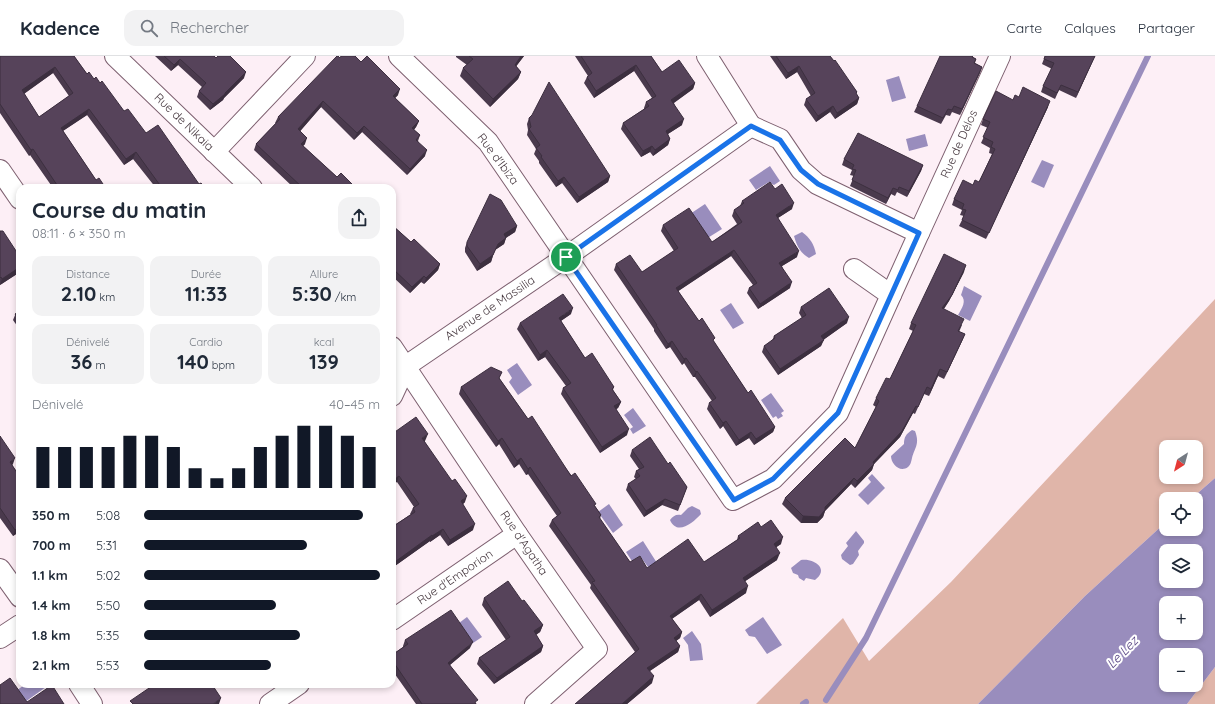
<!DOCTYPE html>
<html lang="fr">
<head>
<meta charset="utf-8">
<style>
	body { margin:0; font-family:Quicksand,sans-serif; background:#f2f2f3; color:#1f2937; height:100vh; display:flex; flex-direction:column; font-size:15px; white-space:nowrap }
	* { box-sizing:border-box; margin:0 }
	p { font-size:13px; color:#747a83 }
	.icon { flex:none; width:22px; height:22px; fill:none; stroke:currentColor; stroke-width:2; stroke-linecap:round; stroke-linejoin:round }
	.map { position:relative; flex:1; overflow:hidden }
	.panel { position:absolute; left:16px; top:128px; width:380px; height:504px; display:flex; flex-direction:column; background:#fff; border-radius:12px; box-shadow:0 2px 6px #0003 }
	.panel>* { flex:none }
	.needle { width:26px; rotate:216deg }
	.controls { position:absolute; left:1159px; top:384px; display:grid; gap:8px }
	.controls a { display:grid; place-items:center; width:44px; height:44px; border-radius:8px; background:#fff; box-shadow:0 2px 6px #0003; font-size:20px }
	.pin { position:absolute; display:grid; place-items:center; width:34px; height:34px; color:#fff; margin:-17px; border:2px solid #fff; border-radius:50%; box-shadow:0 1px 4px #0007 }
	.round { display:grid; place-items:center; flex:none; width:42px; height:42px; border-radius:12px; background:#f2f2f3 }
	.overview { display:flex; align-items:center; justify-content:space-between; height:68px; padding:0 16px }
	h1 { font-size:22px; font-weight:700; line-height:30px }
	.figures { display:grid; grid-template-columns:repeat(3,1fr); gap:6px; height:68px; padding:4px 16px }
	.figures div { display:grid; align-content:center; border-radius:10px; background:#f2f2f3; text-align:center }
	.figures b { font-size:20px; font-weight:700 }
	.figures small { font-size:11px; font-weight:400 }
	.figures p { font-size:11px }
	.chart { height:112px; padding:8px 16px }
	.chart p { display:flex; justify-content:space-between }
	.chart svg { width:100%; height:72px; margin-top:4px; stroke:#111827; stroke-width:6 }
	ul { padding:0 16px; list-style:none; font-size:13px }
	li { display:grid; grid-template-columns:64px 48px 1fr; align-items:center; height:30px }
	li i { height:10px; border-radius:5px; background:#111827 }
	header { display:flex; align-items:center; gap:24px; box-sizing:border-box; height:56px; padding:0 20px; background:#fff; border-bottom:1px solid #e0e1e3 }
	header strong { font-size:19px }
	nav { display:flex; gap:22px; margin-inline-start:auto; font-size:14px }
	.search { width:280px; height:36px; background:#f2f2f3; display:flex; align-items:center; gap:10px; box-sizing:border-box; padding:0 14px; border-radius:12px; color:#747a83; font-size:15px }
	.map>svg:first-child { display:block }
</style>
</head>
<body>
<header>
<strong>Kadence</strong>
<div class="search"><svg class="icon" aria-label="search" viewBox="0 0 24 24"><circle cx="10" cy="10" r="6"/><path d="M15 15l6 6"/></svg>Rechercher</div>
<nav><a>Carte</a><a>Calques</a><a>Partager</a></nav>
</header>
<div class="map">
<svg width="1215" height="648" viewBox="0 0 1215 648">
	<rect width="100%" height="100%" fill="#fdeff6"/>
	<g fill="#e0b5a9" fill-rule="evenodd">
		<path d="M1215 243V422L1191 443H1166V466L1085 540 978 648H756L843 562 869 605 951 526ZM1166 391H1196V421H1166Z"/>
		<path d="M1215 611V648H1187Z"/>
	</g>
	<g fill="#998dbd" fill-rule="evenodd">
		<path d="M899 20 906 42 892 46 886 24Z"/>
		<path d="M925 78 928 90 909 95 906 83Z"/>
		<path d="M1042 104 1054 109 1044 132 1031 126Z"/>
		<path d="M770 110 780 125 774 129 769 126 756 134 749 124Z"/>
		<path d="M705 148 722 173 706 183 690 158Z"/>
		<path d="M802 176C810 182 814 188 816 198L809 202C800 197 797 190 794 180Z"/>
		<path d="M964 230 982 240 970 265 958 259C962 252 967 245 961 239Z"/>
		<path d="M731 247 744 267 733 273 720 254Z"/>
		<path d="M517 307 532 329 518 339 509 326 512 322 507 314Z"/>
		<path d="M771 337 784 355 781 357 783 360 778 363 776 360 773 362 761 344Z"/>
		<path d="M633 352 646 370 633 378 630 373 633 371 624 359Z"/>
		<path d="M912 374 915 375C920 388 915 391 912 402 911 406 911 408 908 411 900 417 891 408 891 400L904 388C904 381 906 378 912 374Z"/>
		<path d="M872 418 885 432 868 449 858 439 871 426 868 422Z"/>
		<path d="M1215 422V611L1187 648H978L1085 540 1166 466V473H1196V443H1191ZM1166 495H1196V525H1166ZM1166 547H1196V577H1166ZM1166 599H1196V629H1166Z"/>
		<path d="M609 448 623 469 613 477 598 456Z"/>
		<path d="M692 450 700 454 701 458C693 467 677 480 670 464 673 460 676 458 681 459L688 452Z"/>
		<path d="M856 475 864 485V487L858 495 859 499 853 508 850 509 842 503 841 499 848 490 846 487Z"/>
		<path d="M643 485 657 507 648 511 640 500 632 505 626 496Z"/>
		<path d="M801 504C814 502 830 513 815 524L806 522 804 525 799 522 798 519 793 517 791 512Z"/>
		<path d="M467 561 482 581 470 589 459 567Z"/>
		<path d="M763 561 782 589 767 598 755 581 749 580 745 574Z"/>
		<path d="M692 575 701 588 703 604 690 605 688 589 683 582Z"/>
		<path d="M26 628H44L46 631 25 646 17 634Z"/>
	</g>
	<g fill="none" stroke-linecap="round" stroke-linejoin="round">
		<g stroke="#998dbd" stroke-width="6">
			<path d="M826 644 866 582 1148 0"/>
			<path d="M803 648 806 646"/>
		</g>
		<defs>
			<g id="minor">
				<path d="M115 0 252 132"/>
				<path d="M399 0 488 86 733 444 773 423 838 357 891 239 854 213"/>
				<path d="M707 0 751 70"/>
				<path d="M751 70 780 83 801 114 817 128 919 177 891 239"/>
				<path d="M214 96 305 0"/>
				<path d="M0 114 20 143"/>
				<path d="M919 177 1000 0"/>
				<path d="M392 291 517 478 597 593 535 648"/>
				<path d="M392 340 406 310 566 201 751 70"/>
				<path d="M0 513 20 541"/>
				<path d="M392 564 517 478"/>
				<path d="M0 582 20 569"/>
				<path d="M79 628 92 648"/>
				<path d="M270 648 299 628"/>
			</g>
		</defs>
		<use href="#minor" stroke="#7e6070" stroke-width="22"/>
		<use href="#minor" stroke="#fff" stroke-width="20"/>
	</g>
	<g fill="#4a3a4d" fill-rule="evenodd">
		<path d="M0 0H74L87 18 100 27 124 55 146 77 199 128 205 132H156L133 103 124 109 87 59 63 75 96 124 105 131 108 132H53L30 99 29 100 0 57ZM53 17 69 40 39 61 24 38Z"/>
		<path d="M155 0H214L244 22 224 42 223 44 210 54 197 41 199 35 202 31 178 9 171 15Z"/>
		<path d="M456 0H524L516 10 521 16 518 23 490 51 460 20 463 12 467 9 456 1Z"/>
		<path d="M575 0H651L662 16 695 27 693 33 674 47 682 69 668 78 670 83 668 89 653 100 650 96 641 101 621 73 623 67 644 53V52L646 46 652 42 634 15 594 42 584 27 587 21 588 20Z"/>
		<path d="M770 0H830L857 36 856 38 859 42 857 48 835 63 830 56 816 66 804 49 806 43 811 40 797 16 786 23Z"/>
		<path d="M973 0V1L976 3 975 7 982 11 960 59 952 56 950 60 946 59 941 68 914 56 917 50Z"/>
		<path d="M1045 0H1095L1076 42 1059 34 1055 43 1041 36 1043 30 1052 13 1042 8Z"/>
		<path d="M340 2 361 6 398 39 395 42 419 65 416 71 414 74 420 79 418 85 425 100 407 119 362 76 354 84 321 51 300 75 305 88 303 90 337 121 355 131 362 132H294L254 94 256 88 276 67H275L278 61Z"/>
		<path d="M1019 41 1048 51 986 183 959 170 964 160 960 159 962 154 952 149 954 143 973 129 979 126 992 98 989 97 990 92 981 87 988 72 981 69 983 63 1013 44Z"/>
		<path d="M529 62 610 120 608 126 577 147 562 127 556 131 539 107V105L534 98 536 93 527 79 528 74 527 68Z"/>
		<path d="M844 103 923 109 921 115 907 141 897 136 895 140 891 138 886 148 850 130 854 120 850 119 852 114 842 109Z"/>
		<path d="M775 133 792 153 778 162 797 201 782 210 790 232 758 253 747 237 749 232 753 229 731 200 678 235 699 265 714 286 748 337 775 371 773 376 754 389 749 382 736 390 723 370 720 373 707 353 709 347 712 345 695 321H693L684 307 682 309 670 291 666 293 654 275V273L614 214 616 208 642 216 674 195 661 175 663 169 712 186 737 168 732 160 734 154 740 150 742 145Z"/>
		<path d="M392 169 411 186 440 208 438 214 424 228 421 226 410 237 392 220Z"/>
		<path d="M517 170 515 176 506 182 504 188 495 194 491 206 477 215 465 196V192L467 186Z"/>
		<path d="M0 175 20 201V216L0 229Z"/>
		<path d="M964 216 949 245 944 253 962 269 959 276 965 278 962 285 944 323 938 320 929 340 924 338 915 358 913 357 900 381 874 408 872 414 855 432 851 428 825 455 823 461 817 467H801L782 448 785 442 855 392 876 351 873 349 876 342 890 323 913 275 909 273 911 267Z"/>
		<path d="M20 251V274L13 264 18 252Z"/>
		<path d="M801 251 847 267 823 284 821 290 778 319 762 296 764 290 772 285 774 280 802 262 799 257Z"/>
		<path d="M571 258 561 265 585 302 614 331 613 334 621 346 618 352 616 353 627 379 600 397 561 338 563 332 566 330 545 301 538 305 517 273 520 267Z"/>
		<path d="M502 316 499 322 528 363 595 450 601 459 600 463 630 506 647 512 704 506 737 484 738 480 761 471 781 488 776 491 777 504 745 525 746 537 710 561 699 544 672 563 682 576 680 582 676 585 680 590 678 596 650 615 652 627 627 648H575L635 596 590 532 591 529 549 470 552 464 557 460 528 418 526 419 519 408 514 412 499 388 496 391 459 338 461 331Z"/>
		<path d="M392 378 425 385H424L465 446 463 448 473 474 448 490 440 479 430 486V485L392 512V471L411 458H410L413 452 414 451 397 426Z"/>
		<path d="M0 380 13 408 12 409 20 421V481L19 482 16 478 13 480 0 462Z"/>
		<path d="M632 394 668 408 687 431 678 455 662 449 644 461 626 434 628 428 636 423 634 421 636 415 639 413 630 400Z"/>
		<path d="M484 542 522 545 543 569 540 576 536 579 543 590 541 596 494 628 477 608 479 602 506 584 482 549Z"/>
		<path d="M405 584 470 592 450 609 476 648H416L392 614V599L403 591V590Z"/>
	</g>
	<g fill="#3c2f3f">
		<path d="M521 0H524L512 16 515 9Z"/>
		<path d="M1095 0 1076 42 1078 36Z"/>
		<path d="M180 3 178 9 171 15 174 9Z"/>
		<path d="M636 9 634 15 594 42 596 35Z"/>
		<path d="M799 10 797 16 786 23 788 17Z"/>
		<path d="M55 11 53 17 19 41 22 34Z"/>
		<path d="M982 11 980 17 960 59 962 53Z"/>
		<path d="M246 16 244 22 224 42 223 44 210 54 213 48Z"/>
		<path d="M521 16 518 23 490 51 493 43Z"/>
		<path d="M695 27 693 33 669 50 671 44Z"/>
		<path d="M400 33 398 39 391 46 393 40Z"/>
		<path d="M859 42 857 48 835 63 837 57Z"/>
		<path d="M323 45 321 51 296 80 298 73Z"/>
		<path d="M1050 45 1048 51 986 183 989 177Z"/>
		<path d="M833 50 830 56 816 66 818 60Z"/>
		<path d="M89 53 87 59 58 78 61 72Z"/>
		<path d="M684 63 682 69 663 81 666 75Z"/>
		<path d="M419 65 416 71 410 78 412 72Z"/>
		<path d="M364 70 362 76 354 84 357 77Z"/>
		<path d="M307 82 305 88 299 94 301 88Z"/>
		<path d="M670 83 668 89 653 100 655 94Z"/>
		<path d="M652 90 650 96 641 101 643 95Z"/>
		<path d="M33 93 30 99 29 100 31 94Z"/>
		<path d="M427 94 425 100 407 119 410 113Z"/>
		<path d="M136 96 133 103 124 109 126 103Z"/>
		<path d="M923 109 921 115 907 141 909 135Z"/>
		<path d="M610 120 608 126 577 147 579 141Z"/>
		<path d="M564 121 562 127 556 131 558 125Z"/>
		<path d="M893 132 891 138 886 148 888 142Z"/>
		<path d="M794 147 792 153 773 165 776 159Z"/>
		<path d="M517 170 515 176 502 184 504 178Z"/>
		<path d="M506 182 504 188 495 194 498 188Z"/>
		<path d="M734 194 731 200 674 238 676 232Z"/>
		<path d="M799 195 797 201 777 213 779 207Z"/>
		<path d="M493 199 491 206 477 215 480 208Z"/>
		<path d="M440 208 438 214 424 228 426 222Z"/>
		<path d="M966 209 964 216 949 245 940 258 942 252Z"/>
		<path d="M20 211V216L0 229 2 223Z"/>
		<path d="M424 220 421 226 410 237 412 231Z"/>
		<path d="M792 226 790 232 758 253 760 248Z"/>
		<path d="M573 252 571 258 556 268 559 262Z"/>
		<path d="M849 261 847 267 819 287 821 280Z"/>
		<path d="M965 278 962 285 944 323 947 316Z"/>
		<path d="M824 284 821 290 778 319 780 313Z"/>
		<path d="M672 285 670 291 666 293 668 288Z"/>
		<path d="M547 294 545 301 538 305 540 299Z"/>
		<path d="M686 302 684 307 682 309 684 303Z"/>
		<path d="M940 313 938 320 929 340 931 333Z"/>
		<path d="M697 315 695 321H693L696 316Z"/>
		<path d="M621 346 618 352 612 356 614 350Z"/>
		<path d="M916 350 913 357 900 381 874 408 872 414 855 432 857 425 873 406Z"/>
		<path d="M726 365 723 370 720 373 723 367Z"/>
		<path d="M775 371 773 376 754 389 756 383Z"/>
		<path d="M629 373 627 379 600 397 602 391Z"/>
		<path d="M751 376 749 382 736 390 739 384Z"/>
		<path d="M428 378 425 385 420 388 422 382Z"/>
		<path d="M502 382 499 388 496 391 498 385Z"/>
		<path d="M15 402 13 408 7 412 10 406Z"/>
		<path d="M521 402 519 408 514 412 517 405Z"/>
		<path d="M530 411 528 418 526 419 528 413Z"/>
		<path d="M399 420 397 426 392 429V425Z"/>
		<path d="M854 422 851 428 825 455 823 461 817 467H801L803 460 825 451Z"/>
		<path d="M467 440 465 446 459 452 461 445Z"/>
		<path d="M665 443 662 449 644 461 646 455Z"/>
		<path d="M475 468 473 474 448 490 450 484Z"/>
		<path d="M18 472 16 478 13 480 15 474Z"/>
		<path d="M443 473 440 479 430 486 432 480Z"/>
		<path d="M432 479 430 485 392 512V508Z"/>
		<path d="M783 481 781 488 771 495 774 488Z"/>
		<path d="M780 497 777 504 741 528 743 522Z"/>
		<path d="M748 530 746 537 710 561 712 554Z"/>
		<path d="M701 538 699 544 667 566 670 560Z"/>
		<path d="M543 569 540 576 532 581 534 575Z"/>
		<path d="M682 576 680 582 672 588 674 582Z"/>
		<path d="M473 586 470 592 445 613 448 607Z"/>
		<path d="M543 590 541 596 494 628 497 622Z"/>
		<path d="M680 590 678 596 645 618 647 612Z"/>
		<path d="M654 620 652 627 627 648H622Z"/>
		<path d="M221 642 219 648H213Z"/>
	</g>
	<g fill="#56435a" stroke="#3c2f3f" fill-rule="evenodd">
		<path d="M0 0H74L87 18 89 16 94 23 96 21 100 27 102 25 124 55 128 53 146 77 158 69 199 128 201 127 205 132H162L136 96 126 103 89 53 61 72 96 124 99 122 105 131 107 130 108 132H59L33 93 31 94 0 48ZM55 11 73 37 39 61 22 34Z"/>
		<path d="M164 0H214L216 2 218 0H230L246 16 225 37V38L213 48 199 35 206 27 180 3 174 9Z"/>
		<path d="M337 0H338L340 2 341 0H355L361 6 367 0 400 33 393 40 419 65 412 72 420 79 416 84 427 94 410 113 364 70 357 77 323 45 298 73 307 82 301 88 337 121 341 117 355 131 358 128 362 132H303L256 88 280 63 278 61Z"/>
		<path d="M469 0H521L515 9 521 16 493 43 463 12 473 3Z"/>
		<path d="M581 0H651L662 16 679 4 695 27 671 44 684 63 666 75 670 83 655 94 652 90 643 95 623 67 649 50 646 46 656 40 636 9 596 35 587 21 592 17Z"/>
		<path d="M776 0H830L834 5 835 4 857 36 856 37 859 42 837 57 833 50 818 60 806 43 815 37 799 10 788 17Z"/>
		<path d="M940 0H973L972 1 976 3 974 7 982 11 962 53 954 50 952 54 948 53 943 62 917 50Z"/>
		<path d="M1045 0H1095L1078 36 1061 29 1057 37 1043 30 1054 7 1044 3Z"/>
		<path d="M549 26 610 120 579 141 564 121 558 125 541 101 542 100 536 92 540 89 529 73 531 71 529 62 532 59Z"/>
		<path d="M1023 31 1050 45 989 177 962 164 966 154 962 153 964 148 954 143 963 124 973 129 975 124 979 126 995 93 991 91 993 86 983 81 990 66 983 63 996 35 1013 44 1015 39 1019 41Z"/>
		<path d="M858 77 923 109 909 135 899 131 898 134 893 132 888 142 852 124 856 114 852 113 854 109 844 103Z"/>
		<path d="M770 126 775 133 782 128 794 147 776 159 799 195 779 207 792 226 760 248 749 232 757 227 734 194 676 232 699 265 702 262 715 282 713 284 748 337 751 334 775 371 756 383 751 376 739 384 726 365 723 367 709 347 716 342 697 315 696 316 686 302 684 303 672 285 668 288 656 269H657L616 208 630 199 642 216 678 192 663 169 689 152 712 186 742 166 734 154 744 147 742 145Z"/>
		<path d="M490 138 501 144 517 170 504 178 506 182 498 188 493 199 480 208 467 190V186Z"/>
		<path d="M392 169 411 186 414 183 440 208 426 222 424 220 412 231 392 212Z"/>
		<path d="M0 175H3L20 201V211L2 223 1 221 0 222Z"/>
		<path d="M944 198 966 209 952 239 942 252 964 263 958 275 965 278 947 316 940 313 931 333 927 331 918 351 916 350 902 375 873 406 874 408 857 425 854 422 825 451V454L819 461 803 460 785 442 845 382 855 392 879 345 876 342 886 322 890 323 916 269 911 267Z"/>
		<path d="M829 232 849 261 821 280 824 284 780 313 764 290 775 282 774 280 806 259 801 251Z"/>
		<path d="M563 238 573 252 559 262 585 302 592 297 614 331 612 333 621 346 614 350 629 373 602 391 563 332 571 327 547 294 540 299 520 267Z"/>
		<path d="M20 251V265L15 258 20 255 18 252Z"/>
		<path d="M491 311 502 316 499 322 528 363 532 360 571 420 575 417 596 448 594 449 601 459 599 461 630 506 640 500 647 512 688 483 704 506 740 482 738 480 758 466 761 471 771 464 783 481 774 488 780 497 743 522 748 530 712 554 701 538 670 560 682 576 674 582 680 590 647 612 654 620 622 648H575L639 593 592 526 595 525 552 464 561 457 530 411 528 413 521 402 517 405 502 382 498 385 461 331Z"/>
		<path d="M416 361 428 378 422 382 452 425 455 423 467 440 461 445 475 468 450 484 443 473 432 480V479L392 508V471L415 456 413 452 419 448 399 420 392 425V378Z"/>
		<path d="M0 380 15 402 10 406 20 421V475L18 472 15 474 0 452Z"/>
		<path d="M650 381 668 408 670 406 687 431 680 449 665 443 646 455 628 428 640 420 636 415 644 411 632 394Z"/>
		<path d="M508 525 522 545 524 544 543 569 534 575 543 590 497 622 479 602 510 581 484 542Z"/>
		<path d="M451 554 473 586 448 607 478 644 475 646 476 648H422L392 604V599L408 588 405 584Z"/>
		<path d="M10 622 27 646 52 629 64 648H0V629Z"/>
		<path d="M155 628H216L213 630 221 642 213 648H133L130 645Z"/>
	</g>
	<g fill="none" stroke-linecap="round" stroke-linejoin="round">
		<defs>
			<path id="route" d="M751 70 780 84 801 114 818 128 919 177 838 357 773 423 734 444 566 201Z"/>
		</defs>
		<use href="#route" stroke="#fff" stroke-width="8"/>
		<use href="#route" stroke="#1a73e8" stroke-width="5"/>
	</g>
	<g text-anchor="middle" stroke-width="4" stroke-linejoin="round" paint-order="stroke">
		<g font-size="12" fill="#46383f" stroke="#fff">
			<text transform="translate(184 66) rotate(44)" y="4">Rue de Nikaia</text>
			<text transform="translate(959 88) rotate(-66)" y="4">Rue de Délos</text>
			<text transform="translate(498 103) rotate(53)" y="4">Rue d'Ibiza</text>
			<text transform="translate(490 252) rotate(-34)" y="4">Avenue de Massilia</text>
			<text transform="translate(524 487) rotate(56)" y="4">Rue d'Agatha</text>
			<text transform="translate(455 521) rotate(-34)" y="4">Rue d'Emporion</text>
		</g>
		<g font-size="13" font-style="italic" fill="#594684" stroke="#fff">
			<text transform="translate(1122 596) rotate(-46)" y="5">Le Lez</text>
		</g>
	</g>
</svg>
<div class="controls">
<a><svg class="needle" viewBox="-14 -14 28 28"><path d="M0-13l5 13h-10z" fill="#e53935"/><path d="M0 13l5-13h-10z" fill="#747a83"/></svg></a>
<a><svg class="icon" aria-label="locate" viewBox="0 0 24 24"><circle cx="12" cy="12" r="6"/><path d="M12 2v4M12 18v4M2 12h4M18 12h4"/></svg></a>
<a><svg class="icon" aria-label="layers" viewBox="0 0 24 24"><path d="M12 4l9 5-9 5-9-5zM3 14l9 5 9-5"/></svg></a>
<a>+</a>
<a>−</a>
</div>
<div class="pin" style="left:566px;top:201px;background:#1e9e55"><svg class="icon" aria-label="arrive" viewBox="0 0 24 24"><path d="M6 21V4h12l-3 4 3 4H6"/></svg></div>
<section class="panel">
<div class="overview"><div><h1>Course du matin</h1><p>08:11 · 6 × 350 m</p></div><a class="round"><svg class="icon" aria-label="share" viewBox="0 0 24 24"><path d="M12 15V3M7 8l5-5 5 5M5 13v7h14v-7"/></svg></a></div>
<div class="figures">
<div><p>Distance</p><b>2.10<small> km</small></b></div>
<div><p>Durée</p><b>11:33</b></div>
<div><p>Allure</p><b>5:30<small> /km</small></b></div>
</div>
<div class="figures">
<div><p>Dénivelé</p><b>36<small> m</small></b></div>
<div><p>Cardio</p><b>140<small> bpm</small></b></div>
<div><p>kcal</p><b>139</b></div>
</div>
<div class="chart"><p><span>Dénivelé</span>40–45 m</p>
<svg viewBox="0 0 160 44" preserveAspectRatio="none"><path d="M5 44V19M15 44V19M25 44V19M35 44V19M45 44V12M55 44V12M65 44V19M75 44V32M85 44V38M95 44V32M105 44V19M115 44V12M125 44V6M135 44V6M145 44V12M155 44V19"/></svg>
</div>
<ul>
<li><b>350 m</b>5:08<i style="width:93%"></i></li>
<li><b>700 m</b>5:31<i style="width:69%"></i></li>
<li><b>1.1 km</b>5:02<i style="width:100%"></i></li>
<li><b>1.4 km</b>5:50<i style="width:56%"></i></li>
<li><b>1.8 km</b>5:35<i style="width:66%"></i></li>
<li><b>2.1 km</b>5:53<i style="width:54%"></i></li>
</ul>
</section>
</div>
</body>
</html>
